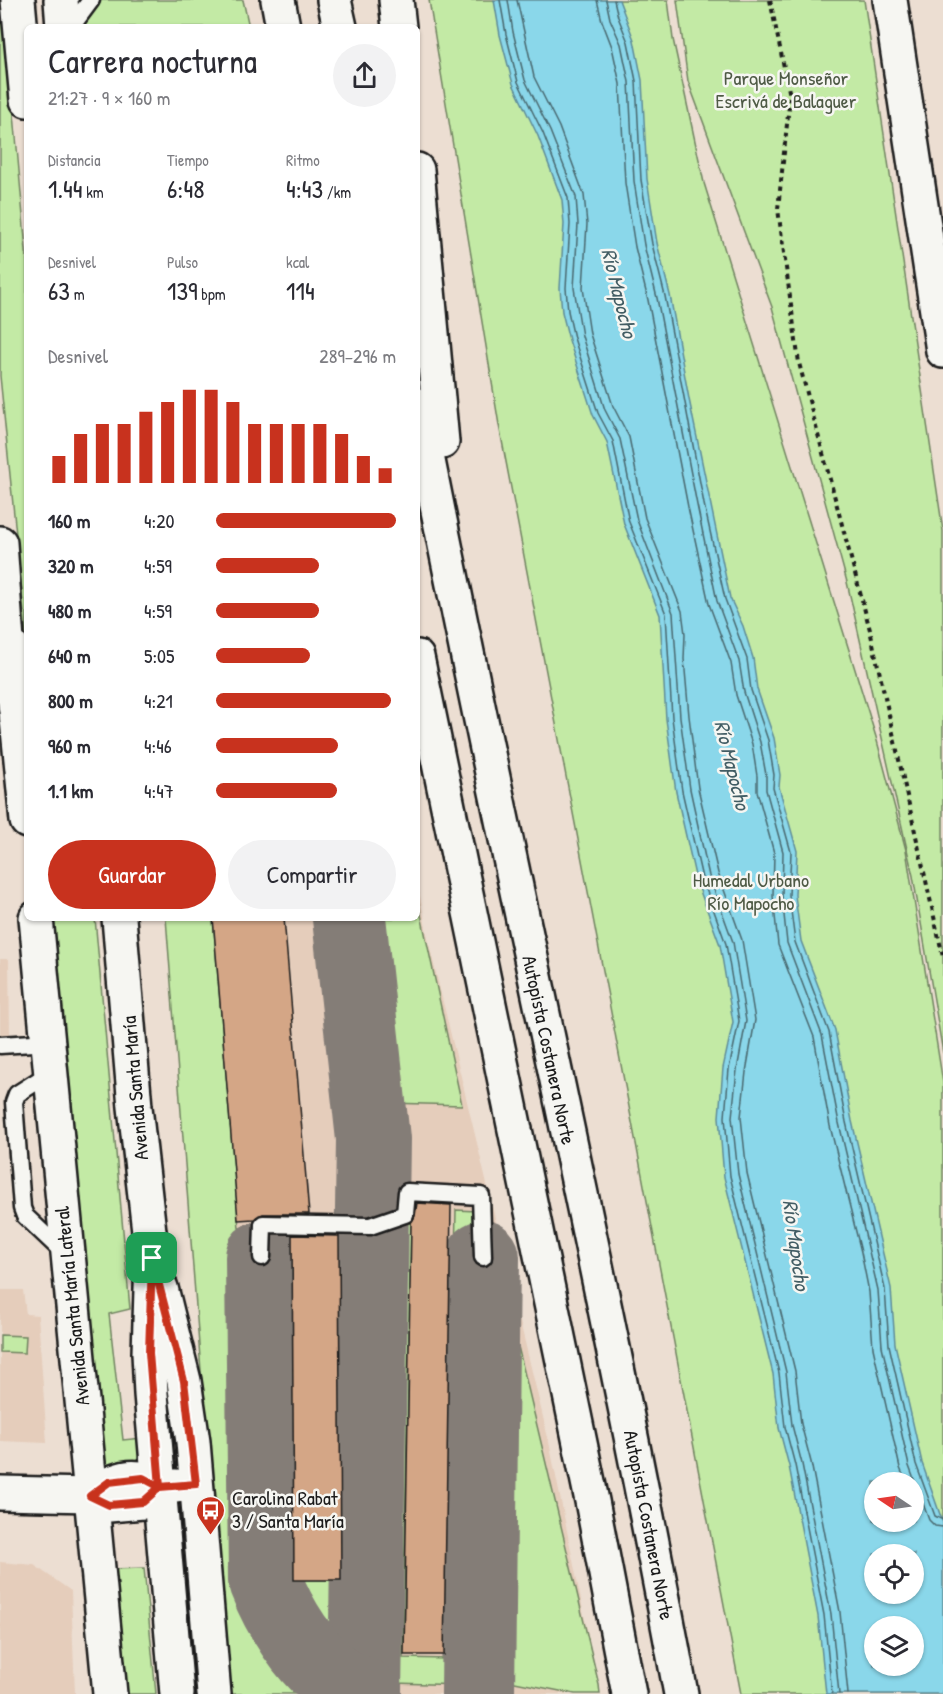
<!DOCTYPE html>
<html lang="es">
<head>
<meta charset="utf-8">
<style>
	body { margin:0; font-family:"Patrick Hand",sans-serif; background:#f2f2f3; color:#2b2b33; height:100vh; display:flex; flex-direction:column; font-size:22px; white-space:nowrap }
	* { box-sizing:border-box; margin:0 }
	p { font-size:20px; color:#7c7c81 }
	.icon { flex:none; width:33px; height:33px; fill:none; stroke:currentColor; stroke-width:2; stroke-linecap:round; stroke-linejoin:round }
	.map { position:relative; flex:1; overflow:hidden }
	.panel { position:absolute; left:24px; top:24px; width:396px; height:897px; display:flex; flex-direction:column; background:#fff; border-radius:9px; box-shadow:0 2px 4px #0004 }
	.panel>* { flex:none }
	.needle { width:39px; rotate:283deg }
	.fabs { position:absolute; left:864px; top:1472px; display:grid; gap:12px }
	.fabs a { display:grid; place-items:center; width:60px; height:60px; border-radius:50%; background:#fff; box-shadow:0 2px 4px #0004; font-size:30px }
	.pin { position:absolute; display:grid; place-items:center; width:51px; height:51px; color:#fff; margin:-26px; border-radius:12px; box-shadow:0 3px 9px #0006 }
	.round { display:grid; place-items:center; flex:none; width:63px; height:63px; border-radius:32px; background:#f2f2f3 }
	.summary { display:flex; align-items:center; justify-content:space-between; height:102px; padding:0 24px }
	h1 { font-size:33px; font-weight:600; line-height:45px }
	.figures { display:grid; grid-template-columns:repeat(3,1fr); gap:9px; height:102px; padding:6px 24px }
	.figures div { display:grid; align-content:center }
	.figures b { font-size:26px; font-weight:600 }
	.figures small { font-size:16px; font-weight:400 }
	.figures p { font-size:16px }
	.chart { height:168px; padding:12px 24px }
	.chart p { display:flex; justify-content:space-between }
	.chart svg { width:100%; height:108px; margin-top:6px; stroke:#c8321e; stroke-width:6 }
	.button { display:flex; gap:12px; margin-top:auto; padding:12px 24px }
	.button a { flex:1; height:69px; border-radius:36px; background:#c8321e; color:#fff; font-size:24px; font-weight:600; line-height:69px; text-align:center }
	.button a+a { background:#f2f2f3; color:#2b2b33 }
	ul { padding:0 24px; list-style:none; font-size:20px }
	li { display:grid; grid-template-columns:96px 72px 1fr; align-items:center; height:45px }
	li i { height:15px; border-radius:8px; background:#c8321e }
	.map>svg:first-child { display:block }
</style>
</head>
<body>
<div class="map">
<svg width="943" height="1694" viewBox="0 0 943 1694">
	<rect width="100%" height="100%" fill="#ecded2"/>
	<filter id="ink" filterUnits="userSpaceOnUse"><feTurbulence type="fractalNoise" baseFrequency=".0167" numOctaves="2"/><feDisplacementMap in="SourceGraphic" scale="12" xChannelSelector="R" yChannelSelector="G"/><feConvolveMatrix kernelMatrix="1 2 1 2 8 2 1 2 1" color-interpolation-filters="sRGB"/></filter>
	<g filter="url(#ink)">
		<g fill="#e5cdbb">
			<path d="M417 881 430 948 549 1442 600 1694H226L166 918H417Z"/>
			<path d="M0 959H9L10 1036H0Z"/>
			<path d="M0 1290H23L26 1314 38 1315 47 1443 0 1441Z"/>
			<path d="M0 1562 34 1565 71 1591 75 1694H0Z"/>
		</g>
		<g fill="#c3eaa5" stroke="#708360" stroke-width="1.5" fill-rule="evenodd">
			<path d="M0 0H4L27 262V643L0 376Z"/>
			<path d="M77 0H243L249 27H80Z"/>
			<path d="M429 0H668L673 39 704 183 876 737 906 850 943 1083V1694H741L499 425ZM874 1482H914V1521H874ZM874 1554H914V1593H874ZM874 1626H914V1665H874Z"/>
			<path d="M677 0H864L943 531V1053L913 876 847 582 772 307 688 81Z"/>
			<path d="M417 896 462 1105 388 1103 370 918H417Z"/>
			<path d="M51 918H95L130 1309 109 1314 123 1440 142 1438 144 1452C131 1467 117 1471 99 1461Z"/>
			<path d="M166 918H213L239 1228H257V1589C275 1629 294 1669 331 1694H226Z"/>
			<path d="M456 1210 476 1211 464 1685 393 1683 383 1677 382 1658 385 1225 411 1223 403 1658 447 1659Z"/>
			<path d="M276 1232 292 1233 294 1580H341L339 1232 359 1234 354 1648 328 1654C304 1632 290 1608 278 1577Z"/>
			<path d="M495 1250 599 1685 600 1694H575L495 1678Z"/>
			<path d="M0 1335 26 1336 25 1353 0 1352Z"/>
			<path d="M144 1568 156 1694H123L112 1569Z"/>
		</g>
		<path fill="#8ad7ea" stroke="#5e8c98" stroke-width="1.5" fill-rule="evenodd" d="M494 0H619L634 40 642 80 647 179 657 243 670 295 689 399 730 598 743 626 753 658 757 689 774 738 780 775 779 787 797 851 795 895 801 941 835 1030 852 1121 891 1288 895 1344 922 1463 943 1523V1694H826L818 1616 789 1466 779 1428 773 1374 724 1177 719 1117 723 1068 733 1022 720 945 696 880 676 792 666 719 660 615 624 524 607 442 593 415 569 340 562 312 560 288 564 224 562 200 538 136 513 84 500 35ZM874 1482H914V1521H874ZM874 1554H914V1593H874ZM874 1626H914V1665H874Z"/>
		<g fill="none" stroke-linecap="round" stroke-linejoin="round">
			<g stroke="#48676e" stroke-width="1.5">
				<path d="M500 0 506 34 518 82 543 133 568 198 570 224 566 288 568 311 574 338 598 413 613 441 629 522 666 614 672 718 682 791 702 878 726 944 739 1021 729 1069 725 1117 730 1176 779 1373 785 1427 795 1465 824 1615 832 1694"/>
				<path d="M508 0 513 32 525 80 550 131 576 197 578 224 574 288 582 336 605 410 620 439 637 520 673 613 680 717 690 789 709 876 733 942 746 1021 737 1070 732 1117 738 1174 786 1372 792 1425 802 1464 831 1614 839 1694"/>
				<path d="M517 0 534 77 559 127 584 195 587 224 583 288 590 334 613 406 629 437 645 518 682 611 685 634 684 659 689 716 698 788 718 873 742 940 755 1020 746 1072 741 1117 747 1173 795 1371 801 1424 811 1462 840 1612 848 1694"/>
				<path d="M597 0 602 21 612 47 620 84 625 183 635 247 648 300 688 507 709 604 731 663 736 695 752 744 757 776V791L774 853 773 896 778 945 814 1037 830 1126 861 1252 869 1292 873 1348 900 1468 906 1482"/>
				<path d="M606 0 610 19 621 44 629 82 634 181 644 245 657 298 697 505 717 601 739 661 744 692 760 742 766 775V790L783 852 782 896 787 943 822 1035 839 1123 878 1290 882 1346 909 1466 929 1520 935 1526 943 1527"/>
				<path d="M614 0 618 17 628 42 636 81 641 180 652 244 665 296 704 504 725 599 747 659 751 690 768 740 774 775 773 788 791 852 789 895 795 942 829 1032 846 1122 885 1289 889 1345 916 1464 935 1516 943 1520"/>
			</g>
			<g stroke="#847d77" stroke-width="74">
				<path d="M349 918 373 1139 365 1694"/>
				<path d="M262 1257 265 1581C279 1617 305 1659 337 1682 344 1687 354 1690 362 1694"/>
				<path d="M478 1694 483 1257"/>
			</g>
		</g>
		<g fill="#d4a686" stroke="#1c1c1c" stroke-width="1.5">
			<path d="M213 918H284L309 1214H263L254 1219 238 1220Z"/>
			<path d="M417 1203 451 1205 444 1655H404L411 1223 415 1216Z"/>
			<path d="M292 1235 339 1236 341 1580H294Z"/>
		</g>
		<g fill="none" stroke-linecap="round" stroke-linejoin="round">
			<defs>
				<g id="service">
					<path d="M71 27 91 0"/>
					<path d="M0 1045 50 1042"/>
					<path d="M50 1073 17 1094 14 1102 22 1208 25 1216 65 1254"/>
					<path d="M262 1257 263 1224 370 1226 405 1214 407 1192 481 1196 483 1257"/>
				</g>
				<path id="minor" d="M0 543 7 641 17 719"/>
				<g id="tertiary">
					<path d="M17 719 27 821"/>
					<path d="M36 918 110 1694"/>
					<path d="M0 1493 90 1495 109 1505 143 1502 160 1487"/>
					<path d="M90 1495C104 1485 125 1473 144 1479 160 1483 157 1487 176 1486"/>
				</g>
				<g id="secondary">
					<path d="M18 0 27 100"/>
					<path d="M61 0 63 27"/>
					<path d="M890 0 943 351"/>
					<path d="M7 641 15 651 27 660"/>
					<path d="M17 719 27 705"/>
					<path d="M119 918 135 1107 152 1258 149 1353 151 1394 177 1694"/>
					<path d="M161 1288 184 1381 193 1442 214 1694"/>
				</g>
				<g id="motorway">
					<path d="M278 0 283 27"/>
					<path d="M334 0 340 27"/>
					<path d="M396 0 399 27"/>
					<path d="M417 170 442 442"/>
					<path d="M417 405C501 836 601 1263 681 1694"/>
					<path d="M417 657 592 1501 629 1694"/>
				</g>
			</defs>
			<use href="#service" stroke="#1c1c1c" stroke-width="21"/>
			<use href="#minor" stroke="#1c1c1c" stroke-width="38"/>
			<use href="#tertiary" stroke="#1c1c1c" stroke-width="38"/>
			<use href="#secondary" stroke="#1c1c1c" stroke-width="38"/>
			<use href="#motorway" stroke="#1c1c1c" stroke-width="38"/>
			<path stroke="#1c1c1c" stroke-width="4" stroke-dasharray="4.5 4.5" stroke-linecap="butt" d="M770 0 790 96 778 209 799 363 870 630 943 957"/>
			<use href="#service" stroke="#f6f6f2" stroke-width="16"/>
			<use href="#minor" stroke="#f6f6f2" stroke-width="33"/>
			<use href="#tertiary" stroke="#f6f6f2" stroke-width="33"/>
			<use href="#secondary" stroke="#f6f6f2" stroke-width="33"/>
			<use href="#motorway" stroke="#f6f6f2" stroke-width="33"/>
		</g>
	</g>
	<g fill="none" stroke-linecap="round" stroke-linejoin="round" filter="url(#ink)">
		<defs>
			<path id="route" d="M152 1258 149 1353 160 1487 143 1478 109 1482 90 1496 109 1505 143 1502 160 1487 196 1484 184 1381 152 1258"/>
		</defs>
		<use href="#route" stroke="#fff" stroke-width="12"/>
		<use href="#route" stroke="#c8321e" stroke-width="8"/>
	</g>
	<defs>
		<symbol id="bus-pin" viewBox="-11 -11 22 30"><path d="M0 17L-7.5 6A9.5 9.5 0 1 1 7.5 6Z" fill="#c8321e" stroke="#f6f6f2"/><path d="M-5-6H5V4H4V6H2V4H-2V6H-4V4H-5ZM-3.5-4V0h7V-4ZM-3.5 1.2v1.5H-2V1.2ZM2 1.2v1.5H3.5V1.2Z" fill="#fff"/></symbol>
	</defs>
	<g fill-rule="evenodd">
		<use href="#bus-pin" x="194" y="1494" width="33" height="45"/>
	</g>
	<g text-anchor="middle" stroke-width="5" stroke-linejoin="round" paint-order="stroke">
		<g font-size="20" fill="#4e5a45" stroke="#f6f6f2">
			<text x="786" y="85">Parque Monseñor<tspan x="786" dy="23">Escrivá de Balaguer</tspan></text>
			<text x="751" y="887">Humedal Urbano<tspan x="751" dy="23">Río Mapocho</tspan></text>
		</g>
		<g font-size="20" fill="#1c1c1c" stroke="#f6f6f2">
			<text transform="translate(549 1050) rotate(78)" y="7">Autopista Costanera Norte</text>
			<text transform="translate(135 1088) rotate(-95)" y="7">Avenida Santa María</text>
			<text transform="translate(72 1306) rotate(-96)" y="7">Avenida Santa María Lateral</text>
			<text transform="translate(649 1525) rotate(79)" y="7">Autopista Costanera Norte</text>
		</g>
		<g font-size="20" fill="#1c1c1c" stroke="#f6f6f2" text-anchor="start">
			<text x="232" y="1505">Carolina Rabat<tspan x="232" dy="23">3 / Santa María</tspan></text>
		</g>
		<g font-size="21" font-style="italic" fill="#425d64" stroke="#f6f6f2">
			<text transform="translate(619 293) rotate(76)" y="7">Río Mapocho</text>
			<text transform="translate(732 765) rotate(76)" y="7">Río Mapocho</text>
			<text transform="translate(796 1245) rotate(82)" y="7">Río Mapocho</text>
		</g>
	</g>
</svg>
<div class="fabs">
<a><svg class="needle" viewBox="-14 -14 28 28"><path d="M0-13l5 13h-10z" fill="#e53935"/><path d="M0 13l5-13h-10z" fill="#7c7c81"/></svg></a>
<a><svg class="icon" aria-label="locate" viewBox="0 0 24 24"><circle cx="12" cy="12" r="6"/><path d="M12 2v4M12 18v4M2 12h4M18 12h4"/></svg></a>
<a><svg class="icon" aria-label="layers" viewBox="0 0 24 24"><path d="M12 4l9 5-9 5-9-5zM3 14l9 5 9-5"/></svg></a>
</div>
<div class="pin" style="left:152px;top:1258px;background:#1e9e55"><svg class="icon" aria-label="arrive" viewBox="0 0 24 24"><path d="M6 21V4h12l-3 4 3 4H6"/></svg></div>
<section class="panel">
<div class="summary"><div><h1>Carrera nocturna</h1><p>21:27 · 9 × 160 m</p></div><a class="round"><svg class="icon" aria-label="share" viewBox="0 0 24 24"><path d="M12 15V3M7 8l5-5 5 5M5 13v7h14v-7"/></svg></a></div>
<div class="figures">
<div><p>Distancia</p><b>1.44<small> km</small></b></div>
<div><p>Tiempo</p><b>6:48</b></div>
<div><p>Ritmo</p><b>4:43<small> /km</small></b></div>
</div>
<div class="figures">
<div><p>Desnivel</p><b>63<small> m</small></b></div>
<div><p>Pulso</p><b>139<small> bpm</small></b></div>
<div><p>kcal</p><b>114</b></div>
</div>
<div class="chart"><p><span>Desnivel</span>289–296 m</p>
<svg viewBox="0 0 160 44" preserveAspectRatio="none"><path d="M5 44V33M15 44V24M25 44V20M35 44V20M45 44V15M55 44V11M65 44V6M75 44V6M85 44V11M95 44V20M105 44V20M115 44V20M125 44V20M135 44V24M145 44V33M155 44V38"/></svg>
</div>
<ul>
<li><b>160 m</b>4:20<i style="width:100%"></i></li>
<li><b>320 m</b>4:59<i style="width:57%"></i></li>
<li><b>480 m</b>4:59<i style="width:57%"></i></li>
<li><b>640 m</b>5:05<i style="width:52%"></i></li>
<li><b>800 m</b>4:21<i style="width:97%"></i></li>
<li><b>960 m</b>4:46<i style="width:68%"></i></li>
<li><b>1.1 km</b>4:47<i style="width:67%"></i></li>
</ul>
<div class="button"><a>Guardar</a><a>Compartir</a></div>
</section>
</div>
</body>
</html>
